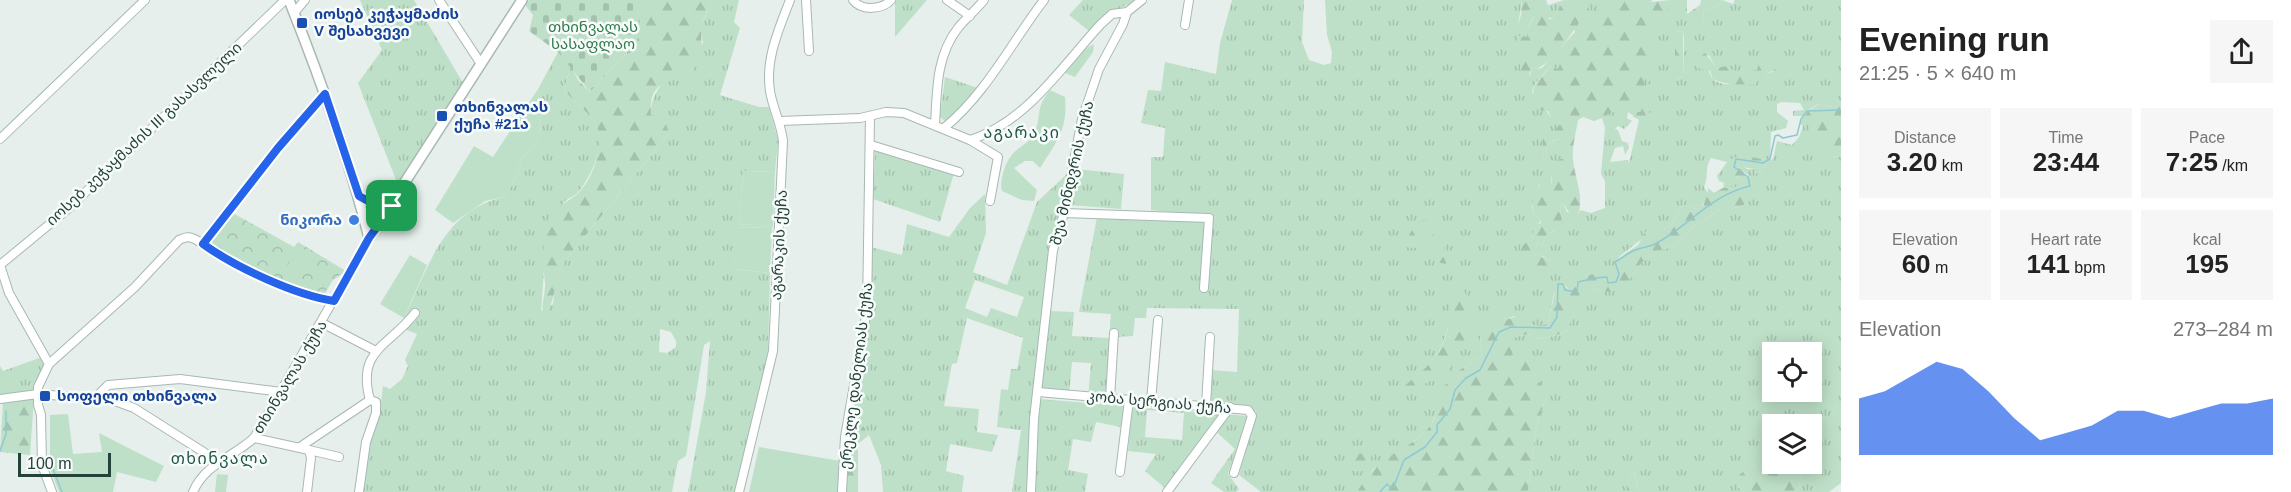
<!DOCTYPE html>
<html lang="en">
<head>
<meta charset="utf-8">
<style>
	body { margin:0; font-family:Helvetica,"Noto Sans Georgian",sans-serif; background:#f6f6f6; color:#222; height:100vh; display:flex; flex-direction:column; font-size:22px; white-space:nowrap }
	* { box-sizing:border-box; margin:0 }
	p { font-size:20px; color:#767676 }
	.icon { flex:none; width:33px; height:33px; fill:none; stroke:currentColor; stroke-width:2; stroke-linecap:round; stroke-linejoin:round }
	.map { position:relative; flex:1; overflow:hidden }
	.side { display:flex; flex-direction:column; background:#fff; width:450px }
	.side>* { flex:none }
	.fabs { position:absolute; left:1762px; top:342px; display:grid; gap:12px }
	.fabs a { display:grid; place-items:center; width:60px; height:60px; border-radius:0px; background:#fff; box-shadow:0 3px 15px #0003; font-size:30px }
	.scale { position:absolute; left:18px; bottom:15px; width:93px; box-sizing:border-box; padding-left:6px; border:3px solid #24423a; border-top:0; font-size:16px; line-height:21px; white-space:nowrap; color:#24423a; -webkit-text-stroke:4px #f7fbf9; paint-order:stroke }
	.pin { position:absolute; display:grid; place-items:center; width:51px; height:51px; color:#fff; margin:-26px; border-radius:12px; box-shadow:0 3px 9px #0006 }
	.round { display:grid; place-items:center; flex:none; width:63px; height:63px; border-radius:0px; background:#f6f6f6 }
	.headline { display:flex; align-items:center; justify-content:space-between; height:102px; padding:0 18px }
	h1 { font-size:33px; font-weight:800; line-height:45px }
	.metrics { display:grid; grid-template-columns:repeat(3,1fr); gap:9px; height:102px; padding:6px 18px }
	.metrics div { display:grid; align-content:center; border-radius:0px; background:#f6f6f6; text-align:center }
	.metrics b { font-size:26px; font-weight:800 }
	.metrics small { font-size:16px; font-weight:400 }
	.metrics p { font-size:16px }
	.chart { height:168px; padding:12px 18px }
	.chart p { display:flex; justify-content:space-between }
	.chart svg { width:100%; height:108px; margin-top:6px; fill:#2563eb; opacity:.7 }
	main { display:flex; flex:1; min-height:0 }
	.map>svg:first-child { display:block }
</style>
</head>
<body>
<main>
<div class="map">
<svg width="1841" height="492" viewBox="0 0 1841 492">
	<defs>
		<pattern id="grass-tufts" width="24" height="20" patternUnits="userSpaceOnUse" patternTransform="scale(1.5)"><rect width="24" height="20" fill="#bfe0c8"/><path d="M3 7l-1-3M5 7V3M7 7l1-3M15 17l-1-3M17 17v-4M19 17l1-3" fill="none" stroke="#a4c1ad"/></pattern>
		<pattern id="forest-firs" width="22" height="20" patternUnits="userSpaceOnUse" patternTransform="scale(1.5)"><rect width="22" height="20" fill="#bfe0c8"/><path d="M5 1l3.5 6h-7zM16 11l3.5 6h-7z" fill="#a4c1ad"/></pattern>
		<pattern id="cemetery-stones" width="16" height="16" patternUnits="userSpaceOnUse" patternTransform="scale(1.5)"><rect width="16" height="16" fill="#bfe0c8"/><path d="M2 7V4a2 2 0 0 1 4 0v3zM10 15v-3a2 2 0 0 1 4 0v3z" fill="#a4c1ad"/></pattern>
		<pattern id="park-crowns" width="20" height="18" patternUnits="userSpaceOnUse" patternTransform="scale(1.5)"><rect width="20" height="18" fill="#bfe0c8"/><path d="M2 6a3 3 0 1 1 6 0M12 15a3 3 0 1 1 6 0" fill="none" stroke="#a4c1ad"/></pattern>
	</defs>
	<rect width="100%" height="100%" fill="#e6efeb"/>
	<g fill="url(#grass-tufts)" fill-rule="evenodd">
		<path d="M360 0H414L466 88 400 190 358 83 382 50Z"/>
		<path d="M713 0H739L734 22 740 28 720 95 759 107H769L778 140 775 172 743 171 739 224 773 226 772 228 737 227 734 269 770 273 768 351 763 386 736 492H688L706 392 710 341 704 345 686 456 678 461 672 492H361L367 442 380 410 383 386 390 389 402 379 408 366 405 360 417 334 404 329 408 320 404 318C429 267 442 211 504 197L513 184 522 159 537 141 541 127 538 89 558 52 571 66 564 89C572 101 588 111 595 123 607 144 592 174 579 191 575 197 566 198 562 205 541 238 545 274 541 311L553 304 556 279 564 262 669 133 651 115C649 85 684 63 703 43L700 28ZM660 329 671 332 676 341V347L667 353 659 352Z"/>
		<path d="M895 0H927L895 37Z"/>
		<path d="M1083 0H1138L1111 12 1089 31 1069 15Z"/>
		<path d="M1232 0H1304L1302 42 1309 60 1324 65 1331 63 1332 52 1327 35 1325 0H1522L1518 26 1522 11 1532 8 1539 0H1546L1548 5 1564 0 1553 19 1540 14 1533 18 1527 29 1529 34 1517 60 1521 65 1520 71 1530 75 1532 69 1542 68 1575 32 1570 0H1653L1650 2 1658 14 1664 16 1671 0H1687V15L1703 20 1704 10 1717 6 1722 0 1733 4 1735 0H1841V102L1832 98V107L1818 104 1806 112 1809 126 1831 156 1841 157V483L1829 492H1794L1799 488 1801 474 1788 464H1812V424H1773V457L1750 467 1738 487 1744 492H1639L1634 472 1626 482 1627 492H1528L1536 428 1547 394 1513 356 1509 338 1528 334 1542 339 1567 332 1577 296 1595 289 1606 292 1633 276 1641 263 1658 251 1677 245 1692 228 1722 208H1734L1747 204 1748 175 1738 167 1739 162 1747 169H1756L1755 173H1759L1769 161 1753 157 1729 160 1736 177 1743 179 1745 186 1723 188 1724 183 1719 181 1717 176 1727 162 1711 158C1704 168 1709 178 1704 187L1708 193V188L1714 193C1705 197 1705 205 1697 209L1683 205 1671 225 1663 230 1652 231 1643 238 1619 257 1615 270 1585 276 1570 290 1563 284 1554 293 1548 324 1532 326 1514 316 1505 320 1504 317 1494 318 1480 336 1482 356 1458 371 1428 431 1373 469 1357 492H1261L1239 475 1256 411 1208 407 1210 370 1237 372 1239 309 1147 308 1146 318H1135L1133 336 1115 337 1110 401 1088 398 1091 363 1072 362 1069 396 1040 393 1049 311 1074 312 1072 336 1109 338 1111 314 1079 312 1097 217 1219 218 1151 210V157H1163L1165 128 1141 123 1148 90 1161 91 1165 62 1216 74 1220 43ZM1675 31 1683 32 1684 38 1683 78 1676 79ZM1708 54 1717 69 1727 66 1736 73 1774 71C1748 82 1703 101 1708 54ZM1551 65 1555 69 1559 68 1594 121 1602 118 1605 128 1601 174 1605 181V208L1591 213 1580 210 1578 214 1567 212 1563 203 1560 206 1562 222 1555 231 1549 233 1542 245 1538 241 1536 246C1539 255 1542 257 1551 260L1539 266 1525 244 1530 235 1533 238 1534 230 1541 220 1533 214 1532 207 1539 184 1551 188 1552 162 1563 158V140L1557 139 1547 145 1546 158 1542 159 1543 147 1561 123 1550 116 1532 92 1535 84ZM1781 102 1800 103 1804 110 1793 111V116H1803L1800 124 1803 126 1799 137 1792 145 1777 141 1773 159 1770 161 1771 132 1786 128 1788 121 1777 112V104ZM1628 112 1639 120 1629 163 1628 160 1610 162 1615 148 1623 146 1625 155 1629 148 1628 143 1622 141 1618 130 1615 129 1618 126 1624 129 1632 121 1627 118ZM1450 316 1449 370 1404 387C1432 365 1444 352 1450 316ZM1773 352H1812V392H1773Z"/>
		<path d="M945 77 978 88 963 110 946 122 940 117Z"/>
		<path d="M884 151 954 173 940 222 873 199 875 152Z"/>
		<path d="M1076 169 1124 174 1121 209 1069 205Z"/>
		<path d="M1069 172 1050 250 1027 492H1012L1021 430 997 427 1001 389 1008 390 1011 369H1017L1023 338 967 318 957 363 952 364 944 406 979 409 977 432 998 435 992 452 950 444 946 471 964 476 962 492H883L881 465 869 435 853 410 871 247 902 255 907 224 949 237 970 208 985 194 986 233 973 272 1007 285 1037 202ZM975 280 1024 297 1017 317 991 308 987 317 965 308Z"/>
		<path d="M382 189H389L396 196 380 202 366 197Z"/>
		<path d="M45 356 49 364 38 394 0 398V366L3 371Z"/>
		<path d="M1039 399 1248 416 1228 474 1239 489 1236 492H1224L1211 483 1235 449 1211 427 1166 489 1145 471 1156 454 1128 451 1130 429 1096 422 1091 442 1073 439 1068 470 1088 474 1085 492H1033ZM1147 410 1184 413 1182 440 1145 437Z"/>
	</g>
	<g fill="url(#forest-firs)">
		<path d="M650 0H713C710 8 701 21 701 30 701 42 704 54 696 66 682 89 648 70 651 115L664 118 669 133 564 262C555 281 555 300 545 318 539 306 546 295 545 282 543 266 542 233 549 218 555 206 567 203 576 195 593 181 606 143 595 123 588 111 572 101 564 89L571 66 578 80 590 92 622 57 633 51 635 17Z"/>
		<path d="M1522 0H1539L1536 9 1522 11 1521 18 1526 21 1520 29Z"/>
		<path d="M1564 0H1591V2C1584 17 1549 72 1532 69L1526 80 1522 81 1519 75 1521 65 1517 61 1518 36 1527 37V29L1537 12 1540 14 1546 11 1549 19H1553Z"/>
		<path d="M1596 0 1650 2 1671 0 1664 17 1658 14 1650 18 1652 70 1644 80 1645 88 1647 84 1654 85 1649 112 1654 119 1648 123 1633 117 1634 112H1641L1645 90 1639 87 1632 90 1641 94 1635 100 1637 106 1633 108 1610 113 1594 121 1583 117 1578 120C1576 133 1572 145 1573 159 1574 177 1588 204 1574 220L1563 203 1560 206 1562 222 1560 229 1549 233 1542 245 1538 241 1536 246 1542 257 1551 260 1555 265 1552 270 1541 269 1536 265 1531 267 1521 262 1520 246 1525 244 1529 235 1533 238 1535 223 1540 224 1541 220 1533 214C1531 200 1537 188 1544 177L1551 187 1552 178 1547 168 1552 162 1563 158V140L1556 139 1547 145 1546 158 1542 159 1543 136 1546 131H1554L1561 123 1552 119 1548 111 1539 110C1526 85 1538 84 1551 65H1554L1555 69 1559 68 1562 54 1583 31 1598 5Z"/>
		<path d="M1677 0H1687V14L1700 5 1701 0H1722L1717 6 1704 10 1703 21H1700L1678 11Z"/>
		<path d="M1675 31 1683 32V78L1675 79Z"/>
		<path d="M1705 53 1717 68 1727 66 1736 73 1757 70 1759 64H1782C1773 73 1761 74 1755 85 1739 84 1727 86 1713 79L1710 71 1700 69 1694 61Z"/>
		<path d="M1831 97 1841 102V157L1831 156 1810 144 1809 126 1803 121 1807 112 1819 104 1832 107Z"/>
		<path d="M1749 152 1753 157 1769 161 1759 173 1755 174V169L1742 167 1739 163 1738 167C1751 178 1756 188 1747 204L1734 208H1722L1692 228 1677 245 1658 251 1641 263 1633 276 1618 290 1606 292 1595 289 1578 296 1567 332 1542 339 1528 334 1510 339 1513 356 1526 360 1547 394 1536 428 1528 492H1357C1362 484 1367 475 1374 469 1402 442 1441 440 1439 392L1458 371 1482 356 1480 336 1489 316 1504 317 1505 320 1518 316 1532 326 1548 324 1557 282 1570 290 1585 276 1598 273 1604 266 1609 270H1615V261L1638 245 1647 229 1653 231 1660 224 1663 230 1671 225 1683 205 1697 209 1698 206H1703L1707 196 1723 188 1745 186 1742 179 1728 173 1729 160Z"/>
		<path d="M1420 220 1431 221 1435 233 1416 248 1405 247 1410 233Z"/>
		<path d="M1436 245H1444L1446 264 1436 262 1433 255Z"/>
		<path d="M1461 287 1471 303 1472 320 1466 340 1449 370 1407 394 1403 387C1447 353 1448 341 1452 288Z"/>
		<path d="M34 397 30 455 0 452 3 402Z"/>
		<path d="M853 410 869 435 858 444V492H845L846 452Z"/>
		<path d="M1357 453 1371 455 1370 464 1356 472 1351 459Z"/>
		<path d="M1773 457V464H1788L1801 474 1799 488 1794 492H1744L1738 487 1739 475 1750 467Z"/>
		<path d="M1634 472 1639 492H1627L1626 482Z"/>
	</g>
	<path fill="url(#cemetery-stones)" d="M529 0H651L636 17 640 20 639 35 633 51 622 57 590 92 558 52 529 31 533 15 525 5Z"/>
	<path fill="url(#park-crowns)" d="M231 212 294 247 298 242 346 271 333 280 325 293 314 296 216 252 210 243V239Z"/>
	<g fill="#bfe0c8">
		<path d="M1094 44 1093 52 1075 77 1065 73C1071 61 1081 50 1094 44Z"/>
		<path d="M538 89 541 127 537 141 522 159 513 184 504 197 485 201 453 223 435 210 474 146 493 157Z"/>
		<path d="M1050 90 1065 97C1068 129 1057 141 1040 168L1033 161H1025L1014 168 1037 190 1034 201 1022 200 1002 191C999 183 1005 163 1011 156 1018 146 1030 145 1036 129 1042 110 1035 110 1050 90Z"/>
		<path d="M743 171 775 172 773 226 739 224Z"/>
		<path d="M736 227 772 228 770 273 734 269Z"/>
		<path d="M298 246 311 253 298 277 285 270Z"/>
		<path d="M410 255 427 265 404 318 380 304Z"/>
		<path d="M68 414 73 454 102 452 99 433 164 466 156 482 117 472 113 492H59L50 469V415Z"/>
		<path d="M759 447 840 461 839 492H749Z"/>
		<path d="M217 474 228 475 226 492H215Z"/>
	</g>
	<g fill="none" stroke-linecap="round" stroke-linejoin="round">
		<g stroke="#8ec9d4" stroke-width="1.5">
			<path d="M0 451 6 434V411"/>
			<path d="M53 469 62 492"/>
			<path d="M1380 492 1387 484 1391 488 1394 486 1404 460 1425 447 1437 432V425L1450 409 1455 390 1466 378 1480 370 1499 332 1511 327 1550 328 1557 317 1558 284H1563L1565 290 1577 292 1578 282C1588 280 1598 277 1607 277L1608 283 1616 282 1619 274 1615 262C1622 258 1628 253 1635 250 1642 247 1650 247 1657 243 1688 226 1713 194 1750 186L1748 177 1734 167 1736 159 1763 163 1770 159 1775 136 1778 135 1783 138 1797 135 1801 119 1807 111 1841 110"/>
		</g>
		<defs>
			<g id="minor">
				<path d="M439 0 481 64"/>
				<path d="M806 0 809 51"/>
				<path d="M853 0C861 11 882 10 891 0"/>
				<path d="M947 0 970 16"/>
				<path d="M1127 12 1142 0"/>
				<path d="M294 13 305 0"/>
				<path d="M1185 25 1189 0"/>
				<path d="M780 121 860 118 886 112 904 113 970 140 998 157 990 201"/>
				<path d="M935 125C937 91 936 56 958 28 966 18 976 10 984 0"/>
				<path d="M944 128C986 94 1011 43 1044 0"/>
				<path d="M0 139 145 0"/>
				<path d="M970 140C1027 122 1062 66 1101 24L1112 14 1127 12 1123 24 1099 69 1082 119 1064 213 1053 250 1034 419 1031 492"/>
				<path d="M871 145 959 172"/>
				<path d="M1064 213 1209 218 1204 288"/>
				<path d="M203 244 278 148 325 94"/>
				<path d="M0 265 68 209 285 0"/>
				<path d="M0 265 9 293 49 364"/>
				<path d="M322 323 376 351"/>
				<path d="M1038 392 1248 410 1252 416 1234 473"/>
				<path d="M1110 398 1114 333"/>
				<path d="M0 399 38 394 112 400 134 408 205 453 215 463"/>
				<path d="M101 399V392L108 385 180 379 282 392"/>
				<path d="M370 400C356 349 390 346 415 313"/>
				<path d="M1151 401 1158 320"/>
				<path d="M1206 405 1210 337"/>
				<path d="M254 438 309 450 311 458 307 492"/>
				<path d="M300 447 370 400"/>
				<path d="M309 450 339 457"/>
				<path d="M1120 472 1129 400"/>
				<path d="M52 492 42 465 41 415 38 405V387L49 364 135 287 179 240C184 238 187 236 192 238 201 241 208 249 216 253 253 272 292 294 334 301"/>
				<path d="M193 492C205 464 233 457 254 438L369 238"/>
				<path d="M359 492 366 442 376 413V402L370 400"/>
				<path d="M739 492 773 351 783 141C781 123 773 109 770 91 765 59 779 29 790 0"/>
				<path d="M842 492 845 437 867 310 870 116"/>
				<path d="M1167 492 1230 407"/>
			</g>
			<g id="tertiary">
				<path d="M289 0C320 78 349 157 369 238"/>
				<path d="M359 196 377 206H392"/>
				<path d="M369 238 522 0"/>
			</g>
		</defs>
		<use href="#minor" stroke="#a8b8b2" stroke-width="10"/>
		<use href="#tertiary" stroke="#a8b8b2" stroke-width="12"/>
		<use href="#minor" stroke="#fff" stroke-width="8"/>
		<use href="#tertiary" stroke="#fff" stroke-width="9"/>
	</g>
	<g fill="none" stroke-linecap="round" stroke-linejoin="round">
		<defs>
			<path id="route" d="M325 94 359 196 377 206H392L369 238 334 301C295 295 235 267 203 244L278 148Z"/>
		</defs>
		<use href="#route" stroke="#fff" stroke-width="12"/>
		<use href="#route" stroke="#2563eb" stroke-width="8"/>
	</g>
	<g fill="#1a4fb4" stroke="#f7fbf9" stroke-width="2">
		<rect x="296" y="17" width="12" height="12" rx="3"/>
		<rect x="436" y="110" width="12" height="12" rx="3"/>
		<rect x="39" y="390" width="12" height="12" rx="3"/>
	</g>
	<circle fill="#3f7fe0" stroke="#f7fbf9" stroke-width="2" cx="354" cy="220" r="6"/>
	<g text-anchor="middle" stroke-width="5" stroke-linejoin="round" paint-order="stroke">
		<g font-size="15" font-weight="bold" fill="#164399" stroke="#f7fbf9" text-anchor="start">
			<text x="314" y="19">იოსებ კეჭაყმაძის<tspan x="314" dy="17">V შესახვევი</tspan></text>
			<text x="454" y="112">თხინვალას<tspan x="454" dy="17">ქუჩა #21ა</tspan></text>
			<text x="57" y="401">სოფელი თხინვალა</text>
		</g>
		<g font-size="15" fill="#2d7a4b" stroke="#f7fbf9">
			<text x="593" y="32">თხინვალას<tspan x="593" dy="17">სასაფლაო</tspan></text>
		</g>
		<g font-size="15" fill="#24423a" stroke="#f7fbf9">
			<text transform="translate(144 134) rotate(-43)" y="5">იოსებ კეჭაყმაძის III გასასვლელი</text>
			<text transform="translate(1072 173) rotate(-77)" y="5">შუა მინდვრის ქუჩა</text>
			<text transform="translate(779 245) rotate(-87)" y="5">აგარაკის ქუჩა</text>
			<text transform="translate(856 376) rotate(-83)" y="5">ერეკლე დანელიას ქუჩა</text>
			<text transform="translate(290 377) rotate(-59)" y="5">თხინვალას ქუჩა</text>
			<text transform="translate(1159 402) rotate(5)" y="5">კობა სერგიას ქუჩა</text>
		</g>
		<g font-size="15" font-weight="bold" fill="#366cbe" stroke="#f7fbf9" text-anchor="end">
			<text x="342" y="225">ნიკორა</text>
		</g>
		<g font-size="16" letter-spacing="1.5" fill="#1f5548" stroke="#f7fbf9">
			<text x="1022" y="138">აგარაკი</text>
			<text x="220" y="464">თხინვალა</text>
		</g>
	</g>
</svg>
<div class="fabs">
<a><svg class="icon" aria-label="locate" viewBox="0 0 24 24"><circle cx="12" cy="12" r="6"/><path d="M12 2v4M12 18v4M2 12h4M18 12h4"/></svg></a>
<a><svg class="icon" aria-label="layers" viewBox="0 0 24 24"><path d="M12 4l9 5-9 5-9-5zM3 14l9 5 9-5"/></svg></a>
</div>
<div class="scale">100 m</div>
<div class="pin" style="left:392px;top:206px;background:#1e9e55"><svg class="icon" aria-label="arrive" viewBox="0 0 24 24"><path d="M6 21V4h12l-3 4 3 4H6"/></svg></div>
</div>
<section class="side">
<div class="headline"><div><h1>Evening run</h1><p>21:25 · 5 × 640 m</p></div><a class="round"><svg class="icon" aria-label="share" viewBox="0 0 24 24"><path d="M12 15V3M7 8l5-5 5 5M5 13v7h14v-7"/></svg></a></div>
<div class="metrics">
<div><p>Distance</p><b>3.20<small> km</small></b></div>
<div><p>Time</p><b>23:44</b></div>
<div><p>Pace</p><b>7:25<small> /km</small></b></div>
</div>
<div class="metrics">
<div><p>Elevation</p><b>60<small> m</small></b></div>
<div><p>Heart rate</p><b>141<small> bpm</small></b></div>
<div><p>kcal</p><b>195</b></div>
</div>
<div class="chart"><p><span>Elevation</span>273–284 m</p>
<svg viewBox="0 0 160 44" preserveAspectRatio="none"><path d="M0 44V21L10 18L20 12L30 6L40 9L50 18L60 29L70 38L80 35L90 32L100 26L110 26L120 29L130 26L140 23L150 23L160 21V44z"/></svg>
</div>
</section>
</main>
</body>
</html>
